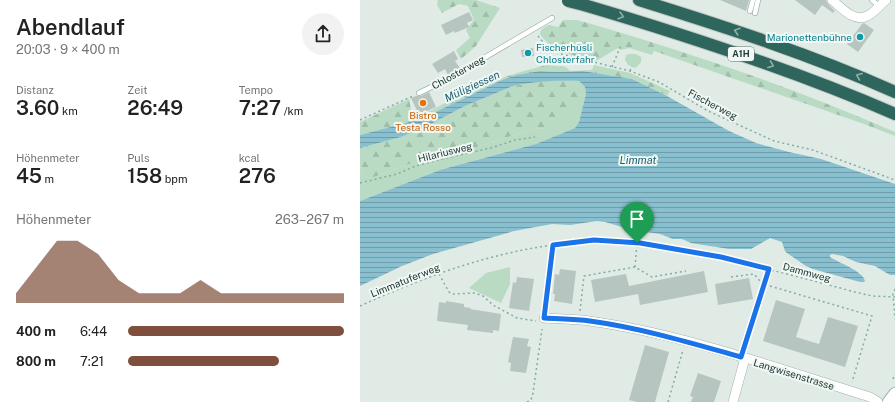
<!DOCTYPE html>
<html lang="de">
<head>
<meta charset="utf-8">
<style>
	body { margin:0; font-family:"Public Sans",sans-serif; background:#f2f2f2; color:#222; height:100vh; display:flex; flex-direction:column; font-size:15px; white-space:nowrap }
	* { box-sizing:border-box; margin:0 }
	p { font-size:13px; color:#767676 }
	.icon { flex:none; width:22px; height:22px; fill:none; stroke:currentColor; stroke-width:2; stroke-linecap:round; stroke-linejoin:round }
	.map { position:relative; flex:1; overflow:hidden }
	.sheet { display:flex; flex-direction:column; background:#fff; width:360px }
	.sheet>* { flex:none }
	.pin { position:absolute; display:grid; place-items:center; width:34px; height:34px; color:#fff; margin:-41px -17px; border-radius:50% 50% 50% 0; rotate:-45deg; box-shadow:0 0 4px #0007 }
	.pin .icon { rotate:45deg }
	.round { display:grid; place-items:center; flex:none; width:42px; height:42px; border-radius:21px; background:#f2f2f2 }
	.summary { display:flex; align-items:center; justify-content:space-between; height:68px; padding:0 16px }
	h1 { font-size:22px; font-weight:600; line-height:30px }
	.stats { display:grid; grid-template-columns:repeat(3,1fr); gap:6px; height:68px; padding:4px 16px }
	.stats div { display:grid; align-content:center }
	.stats b { font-size:20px; font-weight:600 }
	.stats small { font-size:11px; font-weight:400 }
	.stats p { font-size:11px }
	.chart { height:112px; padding:8px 16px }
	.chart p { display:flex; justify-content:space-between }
	.chart svg { width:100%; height:72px; margin-top:4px; fill:#7e4f3c; opacity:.7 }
	ul { padding:0 16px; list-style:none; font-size:13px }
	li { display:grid; grid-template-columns:64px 48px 1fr; align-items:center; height:30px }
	li i { height:10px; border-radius:5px; background:#7e4f3c }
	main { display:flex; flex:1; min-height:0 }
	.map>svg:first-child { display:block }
</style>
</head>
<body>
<main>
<section class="sheet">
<div class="summary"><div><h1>Abendlauf</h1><p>20:03 · 9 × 400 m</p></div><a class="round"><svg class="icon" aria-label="share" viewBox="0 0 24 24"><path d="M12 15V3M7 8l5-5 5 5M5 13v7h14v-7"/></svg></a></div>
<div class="stats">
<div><p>Distanz</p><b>3.60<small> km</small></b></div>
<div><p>Zeit</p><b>26:49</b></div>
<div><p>Tempo</p><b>7:27<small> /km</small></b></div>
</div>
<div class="stats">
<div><p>Höhenmeter</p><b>45<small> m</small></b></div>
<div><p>Puls</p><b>158<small> bpm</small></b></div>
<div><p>kcal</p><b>276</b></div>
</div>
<div class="chart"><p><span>Höhenmeter</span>263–267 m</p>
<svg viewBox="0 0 160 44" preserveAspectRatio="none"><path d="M0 44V38L10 22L20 6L30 6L40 14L50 30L60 38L70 38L80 38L90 30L100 38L110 38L120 38L130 38L140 38L150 38L160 38V44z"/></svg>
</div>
<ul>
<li><b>400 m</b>6:44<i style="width:100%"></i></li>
<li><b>800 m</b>7:21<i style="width:70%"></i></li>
</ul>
</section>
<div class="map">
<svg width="535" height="402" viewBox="0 0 535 402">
	<defs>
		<pattern id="forest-firs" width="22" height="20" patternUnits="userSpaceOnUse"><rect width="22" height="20" fill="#b9dbc4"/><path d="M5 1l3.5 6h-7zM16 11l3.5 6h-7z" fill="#9fbda9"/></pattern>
		<pattern id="water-rules" width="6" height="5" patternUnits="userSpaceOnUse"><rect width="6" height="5" fill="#89c0cf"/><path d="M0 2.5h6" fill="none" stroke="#709da9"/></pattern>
	</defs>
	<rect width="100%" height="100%" fill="#e0ebe6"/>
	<g fill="#b9dbc4">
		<path d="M270 54H276L281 57C282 63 280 64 275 68L268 65 265 60 266 55Z"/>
		<path d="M219 81 225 87 226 94 219 122 215 128 176 144 80 170 0 201V165L4 176 11 178 71 156 102 148 117 147 173 129 186 128 219 95Z"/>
		<path d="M150 267V284L141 303 109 288 126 273Z"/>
	</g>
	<g fill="url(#forest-firs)">
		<path d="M78 0H116L140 8 116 46 101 59 96 50 110 38 106 30 114 20 108 6 99 4 82 13 77 5Z"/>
		<path d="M203 20H217L235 25C337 55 437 89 535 132V136L504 124 294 51 292 55 269 48 261 50 258 48 236 61C216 56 191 52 180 34 180 29 184 27 189 25L198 27Z"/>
		<path d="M187 65 206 67 210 71 232 70 234 65 270 73 310 91 307 96 272 79 260 77 223 71 196 72 180 71 142 80 61 119 0 135V122L49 99 53 120C68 112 84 103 100 96 127 82 157 72 187 65Z"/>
		<path d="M191 80 219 81V95L206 118 186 128 173 129 117 147 102 148 71 156 11 178 4 176 0 165V148L41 137 65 127 105 106 153 86Z"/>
	</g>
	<path fill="url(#water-rules)" d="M180 71 196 72 223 71 272 79 307 96 369 131 396 143 429 152 461 159 535 184V275H530L515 266 496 262 483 256 472 254 470 255V257C479 263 503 271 505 281L504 282H500L453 269 446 266 427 253 425 251 422 242 410 238 391 249H369L331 243 322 239H313L300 234 273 230 245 222 237 221 210 225 192 224 154 231 73 254 42 266 0 286V201L80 170 176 144 215 128 219 122 226 94 225 87 219 81C196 80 176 81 153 86L105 106 65 127 41 137 0 148V135L61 119 142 80 157 75Z"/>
	<g fill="#b6c5c0">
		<path d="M360 0H389L386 11Z"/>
		<path d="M435 0H466L468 4 475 11 473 13 462 5 455 15Z"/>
		<path d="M109 12 113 20 107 23 109 27 95 33 94 31 86 35 81 25Z"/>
		<path d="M504 23 514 30 498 52 487 44 502 24Z"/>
		<path d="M173 48 174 56 162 57 161 50Z"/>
		<path d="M94 51 98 59 95 61 100 68 88 75 85 69 78 73 72 64Z"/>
		<path d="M69 92 76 107 59 115 51 98 56 96H61Z"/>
		<path d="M200 269 216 271 212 304 194 301 195 294H193L195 274 199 275Z"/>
		<path d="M344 271 348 292 280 305 278 294 235 302 231 280 266 274 269 286Z"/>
		<path d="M157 277 174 279 169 311 149 308 153 282 156 283Z"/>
		<path d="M389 278 393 299 358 305 355 284Z"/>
		<path d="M416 300 445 309 436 337 459 344 468 317 498 326 485 367 403 341Z"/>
		<path d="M86 301 104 304V307L111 308 110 309 141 314 139 331 133 330V333L107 330 108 325 77 321 79 302 86 303Z"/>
		<path d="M153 337 169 339 167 346 171 347 166 373 150 371 151 363 148 362Z"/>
		<path d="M285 345 309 352 295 402H277L269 400Z"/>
		<path d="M338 373 361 381 354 402H331L333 397 330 396Z"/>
	</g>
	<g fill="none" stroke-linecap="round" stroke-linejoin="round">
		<defs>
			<g id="lane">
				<path d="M512 0 519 6"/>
				<path d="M390 11 393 0"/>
				<path d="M395 13 398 0"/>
				<path d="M59 93 90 78 192 18"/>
				<path d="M381 357 404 285"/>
			</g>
			<g id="street">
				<path d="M472 0C481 7 494 23 507 16 514 13 520 5 526 0"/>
				<path d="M184 318C199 319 215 319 229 321 324 334 419 369 510 397L518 402"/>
				<path d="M373 402 385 358"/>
			</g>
			<path id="secondary" d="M529 402 535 394"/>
			<g id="highway">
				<path d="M279 0C366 27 452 55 535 92"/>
				<path d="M224 5C329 36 434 70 535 114"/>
			</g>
		</defs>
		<use href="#lane" stroke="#a3b2ad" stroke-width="6"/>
		<use href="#street" stroke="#a3b2ad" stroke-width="10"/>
		<use href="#secondary" stroke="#9fb6af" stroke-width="14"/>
		<use href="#highway" stroke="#c1c8c6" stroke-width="14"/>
		<g stroke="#81ada2" stroke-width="1.5" stroke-dasharray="2 3" stroke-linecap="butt">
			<path d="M178 36 188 48 201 54 270 71 299 82 348 111 414 141 453 150 535 180"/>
			<path d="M252 67 261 45"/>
			<path d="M270 71 272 66"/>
			<path d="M0 120 53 96"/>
			<path d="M0 183 37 174 56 166 86 158 131 148 155 140 175 137"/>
			<path d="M275 267 277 243"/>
			<path d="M79 274 89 292 92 294 115 293 123 296 133 305 157 318 176 321"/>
			<path d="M371 277 394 274 400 281"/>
			<path d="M406 279 409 269"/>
			<path d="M410 286 512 316 492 382"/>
			<path d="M535 289 533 294 535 319"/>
			<path d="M0 306C64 277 131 252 201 244 212 242 223 240 234 240 261 240 289 245 315 249 376 260 435 276 495 292L512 296 535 297"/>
			<path d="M185 308 193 245"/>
			<path d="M220 311 224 276 275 267 292 277 326 271"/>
			<path d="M533 379 535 374"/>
			<path d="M167 402 171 400 173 393 182 329"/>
			<path d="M308 402 323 350"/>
		</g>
		<use href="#lane" stroke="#fff" stroke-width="4.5"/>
		<use href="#street" stroke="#fff" stroke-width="9"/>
		<use href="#secondary" stroke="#fff" stroke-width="12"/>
		<use href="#highway" stroke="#2e665d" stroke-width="12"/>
		<defs>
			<path id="highway-bridge" d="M208 1 224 5"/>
		</defs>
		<use href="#highway-bridge" stroke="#c1c8c6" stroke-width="14" stroke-linecap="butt"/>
		<use href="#highway-bridge" stroke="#2e665d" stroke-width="12"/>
	</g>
	<defs><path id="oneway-chevron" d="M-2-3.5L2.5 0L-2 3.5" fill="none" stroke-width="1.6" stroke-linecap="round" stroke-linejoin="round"/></defs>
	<g stroke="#8faea8">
		<use href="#oneway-chevron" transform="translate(261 16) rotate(16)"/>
		<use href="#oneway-chevron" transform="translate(377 31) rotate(-162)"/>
		<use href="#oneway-chevron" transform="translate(411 65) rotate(21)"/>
		<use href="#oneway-chevron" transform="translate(499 76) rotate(-158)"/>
	</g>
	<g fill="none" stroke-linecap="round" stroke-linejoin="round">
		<defs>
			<path id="route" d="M234 240 280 243 361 257 409 269 381 357C331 343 281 328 230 321 215 319 199 319 184 318L193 245Z"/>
		</defs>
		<use href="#route" stroke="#fff" stroke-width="8"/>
		<use href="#route" stroke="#1a73e8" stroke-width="5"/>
	</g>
	<g fill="#0f9aa8" stroke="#f0f7f4" stroke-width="1.5">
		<circle cx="500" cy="37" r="4"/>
		<circle cx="168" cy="53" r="4"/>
	</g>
	<circle fill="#e8710a" stroke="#f0f7f4" stroke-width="1.5" cx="63" cy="103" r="4"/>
	<g text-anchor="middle" stroke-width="4" stroke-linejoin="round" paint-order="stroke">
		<rect fill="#f0f7f4" stroke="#5f736e" stroke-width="1" x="368" y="47" width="26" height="14" rx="3"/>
		<g font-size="9" font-weight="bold" fill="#213a35">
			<text x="381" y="57">A1H</text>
		</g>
		<g font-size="10" fill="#0d838f" stroke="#f0f7f4" text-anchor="end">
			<text x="492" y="41">Marionettenbühne</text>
			<text x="176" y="51" text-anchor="start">Fischerhüsli<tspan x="176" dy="12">Chlosterfahr</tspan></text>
		</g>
		<g font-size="10" fill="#213a35" stroke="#f0f7f4">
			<text transform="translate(98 72) rotate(-29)" y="4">Chlosterweg</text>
			<text transform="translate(353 104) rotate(28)" y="4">Fischerweg</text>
			<text transform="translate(85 152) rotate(-14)" y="4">Hilariusweg</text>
			<text transform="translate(447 272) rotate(15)" y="4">Dammweg</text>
			<text transform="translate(45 280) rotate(-22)" y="4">Limmatuferweg</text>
			<text transform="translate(434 374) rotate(17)" y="4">Langwisenstrasse</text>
		</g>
		<g font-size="10" fill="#c56008" stroke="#f0f7f4">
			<text x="63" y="119">Bistro<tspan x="63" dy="12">Testa Rosso</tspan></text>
		</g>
		<g font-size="11" font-style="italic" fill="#1d6174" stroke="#f0f7f4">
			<text transform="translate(112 86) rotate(-25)" y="4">Müligiessen</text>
			<text x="278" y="164">Limmat</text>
		</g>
	</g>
</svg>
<div class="pin" style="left:277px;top:243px;background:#1e9e55"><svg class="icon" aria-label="arrive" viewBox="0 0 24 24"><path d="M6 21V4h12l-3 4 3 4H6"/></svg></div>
</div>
</main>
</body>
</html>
